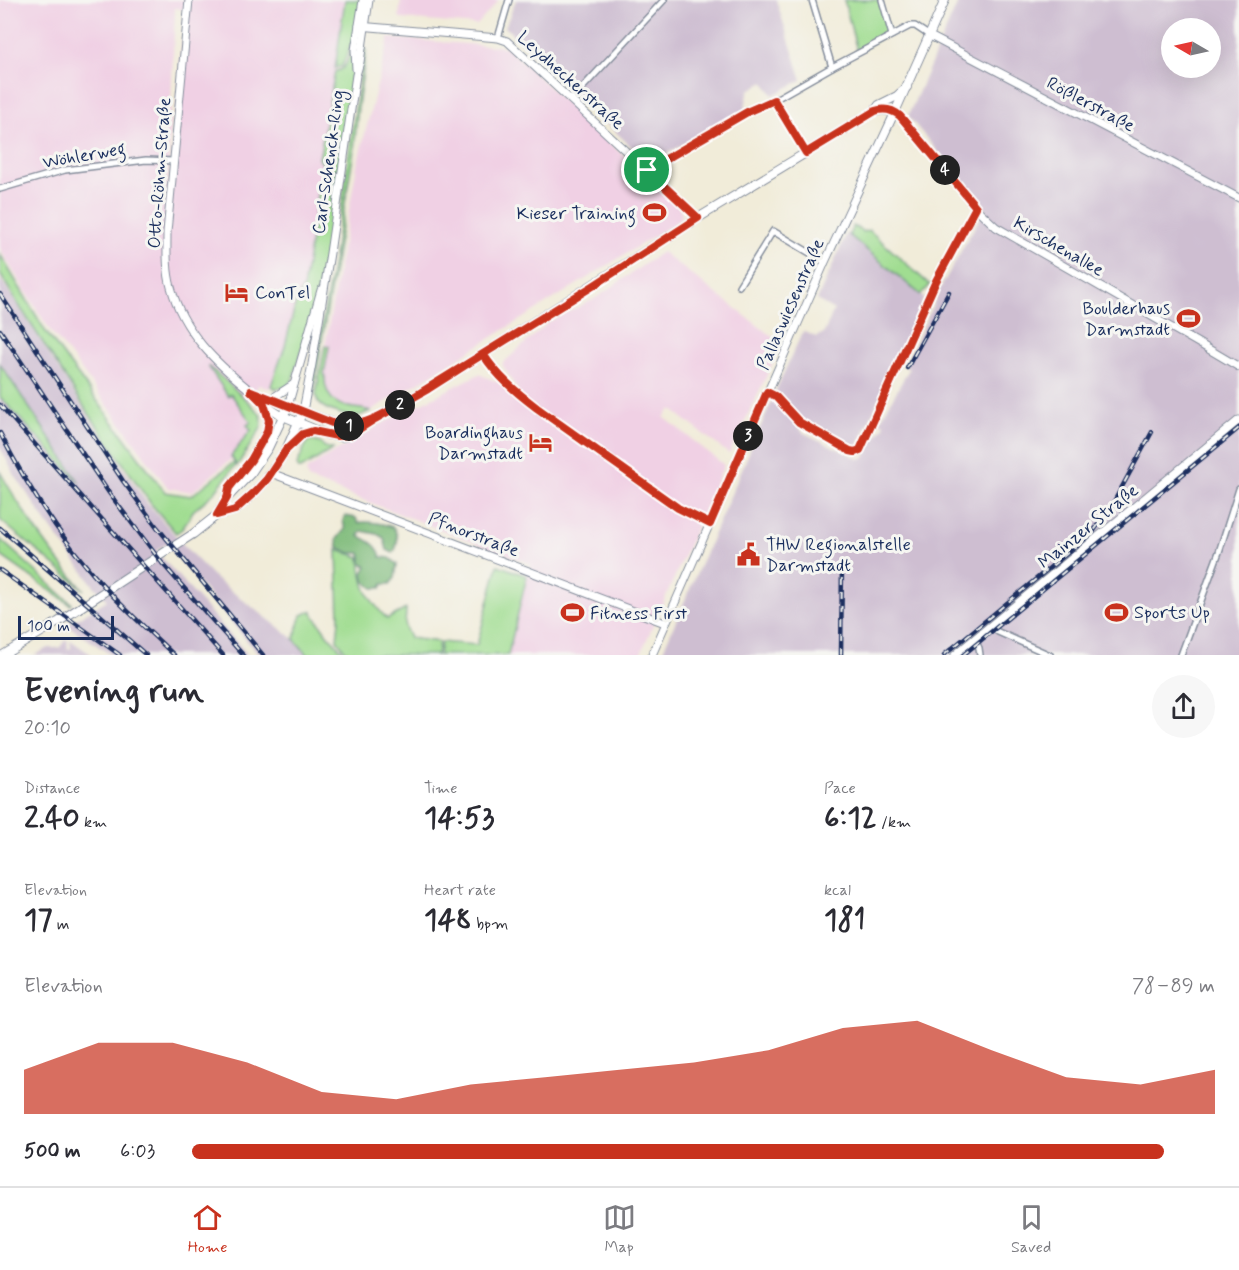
<!DOCTYPE html>
<html lang="en">
<head>
<meta charset="utf-8">
<style>
	body { margin:0; font-family:Mynerve,sans-serif; background:#f7f7f7; color:#2b2b33; height:100vh; display:flex; flex-direction:column; font-size:22px; white-space:nowrap }
	* { box-sizing:border-box; margin:0 }
	p { font-size:20px; color:#7c7c81 }
	.icon { flex:none; width:33px; height:33px; fill:none; stroke:currentColor; stroke-width:2; stroke-linecap:round; stroke-linejoin:round }
	.map { position:relative; height:655px; overflow:hidden }
	.side { display:flex; flex-direction:column; background:#fff; flex:1 }
	.side>* { flex:none }
	.needle { width:39px; rotate:279deg }
	.fabs { position:absolute; left:1161px; top:18px; display:grid; gap:12px }
	.fabs a { display:grid; place-items:center; width:60px; height:60px; border-radius:50%; background:#fff; box-shadow:0 6px 24px #0002; font-size:30px }
	.scale { position:absolute; left:18px; bottom:15px; width:96px; box-sizing:border-box; padding-left:6px; border:3px solid #1b2f5e; border-top:0; font-size:16px; line-height:21px; white-space:nowrap; color:#1b2f5e; -webkit-text-stroke:4px #f6f6f2; paint-order:stroke }
	.pin { position:absolute; display:grid; place-items:center; width:51px; height:51px; color:#fff; margin:-26px; border:3px solid #fff; border-radius:50%; box-shadow:0 2px 6px #0007 }
	.km { position:absolute; width:30px; height:30px; margin:-15px; border-radius:50%; background:#222; color:#fff; font-size:16px; line-height:30px; text-align:center }
	.round { display:grid; place-items:center; flex:none; width:63px; height:63px; border-radius:32px; background:#f7f7f7 }
	.head { display:flex; align-items:center; justify-content:space-between; height:102px; padding:0 24px }
	h1 { font-size:33px; font-weight:700; line-height:45px }
	.figures { display:grid; grid-template-columns:repeat(3,1fr); gap:9px; height:102px; padding:6px 24px }
	.figures div { display:grid; align-content:center }
	.figures b { font-size:30px; font-weight:700 }
	.figures small { font-size:16px; font-weight:400 }
	.figures p { font-size:16px }
	.chart { height:168px; padding:12px 24px }
	.chart p { display:flex; justify-content:space-between }
	.chart svg { width:100%; height:108px; margin-top:6px; fill:#c8321e; opacity:.7 }
	ul { padding:0 24px; list-style:none; font-size:20px }
	li { display:grid; grid-template-columns:96px 72px 1fr; align-items:center; height:45px }
	li i { height:15px; border-radius:8px; background:#c8321e }
	.tab-bar { display:flex; justify-content:space-around; align-items:center; height:84px; border-top:2px solid #e1e1e2; background:#fff; font-size:16px; color:#7c7c81 }
	.tab-bar a { display:grid; justify-items:center; gap:3px }
	.tab-bar .on { color:#c8321e }
	.map>svg:first-child { display:block }
</style>
</head>
<body>
<div class="map">
<svg width="1239" height="655" viewBox="0 0 1239 655">
	<rect width="100%" height="100%" fill="#f6f6f2"/>
	<filter id="ink" filterUnits="userSpaceOnUse"><feTurbulence type="fractalNoise" baseFrequency=".0167" numOctaves="2"/><feDisplacementMap in="SourceGraphic" scale="12" xChannelSelector="R" yChannelSelector="G"/><feConvolveMatrix kernelMatrix="1 2 1 2 8 2 1 2 1" color-interpolation-filters="sRGB"/></filter>
	<filter id="wash" filterUnits="userSpaceOnUse"><feTurbulence type="fractalNoise" baseFrequency=".008" numOctaves="4" result="noise"/><feDisplacementMap in="SourceGraphic" scale="24" xChannelSelector="R" yChannelSelector="G"/><feGaussianBlur stdDeviation="1.35" result="paint"/><feColorMatrix in="noise" values="0 0 0 0 0 0 0 0 0 0 0 0 0 0 0 0 0 1.4 0 .05"/><feComposite in="paint" operator="in"/></filter>
	<g filter="url(#wash)">
		<rect width="100%" height="100%" fill="#f1ecd9"/>
		<g fill="#f0d0e4" fill-rule="evenodd">
			<path d="M0 0H345L333 86 319 159 323 164 306 268 303 288 296 302 285 346 271 386 269 388H266L259 385 246 404 257 423 235 456 192 492 168 488 71 356 49 329 4 256 0 248ZM175 8 185 10 166 218Z"/>
			<path d="M401 0H499L477 25 401 19 399 16Z"/>
			<path d="M389 38 506 47 679 207 682 213 681 217 677 222 430 376 370 411 364 413 334 407 319 379 357 165Z"/>
			<path d="M662 252 782 344 729 454 671 409 664 417 724 465 640 655H508L531 564 308 479 306 470 381 424 479 374 518 391 502 364 549 322 596 298Z"/>
		</g>
		<g fill="#cebed1" fill-rule="evenodd">
			<path d="M516 0H776L802 80 773 95 764 82 749 90 744 111 649 163 567 87 505 27Z"/>
			<path d="M959 0H1239V655H661L773 398 804 433 859 459 865 457 872 442 885 425 880 421 909 369 905 367 941 287 975 226 986 210 908 116ZM1172 28H1210V68H1172Z"/>
			<path d="M847 233 924 298 857 448 799 418 779 394 775 392 803 331 816 337 824 333 834 310 817 300Z"/>
			<path d="M0 278 96 428 147 503 187 549 217 580 294 639 308 655H259L166 544 156 551 248 655H111L67 625 107 600 94 586 47 523 14 474 0 447V397L40 442 77 480 0 364Z"/>
			<path d="M67 639 68 649 71 648 70 640 92 655H34L48 648H59Z"/>
		</g>
		<g fill="#a0dd91" stroke="#5e8678" stroke-width="1.5">
			<path d="M345 0H361L355 42H352L342 66 335 68Z"/>
			<path d="M844 0H879L889 33 857 51Z"/>
			<path d="M354 46 350 92 329 239 314 308 292 381 286 387 276 389 271 386 285 346 296 302 303 288 323 164 319 159 335 71C347 70 348 58 352 48Z"/>
			<path d="M364 48 366 51 358 106 354 150 313 393 311 399 309 400 334 256Z"/>
			<path d="M853 226 864 232 869 230 930 285 921 295 849 235Z"/>
			<path d="M0 254 46 332 165 492 191 496 233 463 236 465 213 494 193 511 182 529 176 533 151 504 85 408 18 304 0 274Z"/>
			<path d="M325 346H329L324 374 325 375C324 389 330 403 345 406 353 409 362 408 370 411 365 413 361 416 356 416 348 417 324 410 319 403 316 400 317 398 316 394Z"/>
			<path d="M0 364 80 483 0 397Z"/>
			<path d="M208 366C214 370 259 410 261 416 263 421 262 425 260 430L237 466 231 456 251 430 247 425 251 422 231 394 228 396Z"/>
			<path d="M310 440 320 443 325 447 333 449 301 469H299L297 465 307 442Z"/>
			<path d="M0 472C24 514 51 555 84 590L0 520Z"/>
			<path d="M0 539 72 604 71 605 0 555Z"/>
			<path d="M337 550 360 557C362 588 366 596 387 619L406 609 405 627 410 638 439 642 437 655H349L337 640 339 620Z"/>
			<path d="M498 565 527 576 508 655H439L441 642 477 645Z"/>
			<path d="M311 611 327 634 346 655H308L294 639 302 615Z"/>
		</g>
		<path fill="#80bc7b" stroke="#4e766c" stroke-width="1.5" d="M345 516 356 518 358 523C366 520 384 524 393 527 399 536 399 544 393 553L387 550 384 538 377 534 362 531 359 536C369 541 378 545 381 557L390 558 397 564 395 578 390 584H383L381 588H373L364 581 363 573 367 566 361 564V553H350L338 547 337 539 345 529 343 521Z"/>
	</g>
	<g filter="url(#ink)">
		<g fill="none" stroke-linecap="round" stroke-linejoin="round">
			<defs>
				<g id="street">
					<path d="M812 0 832 67"/>
					<path d="M882 0 892 35"/>
					<path d="M498 38 509 0"/>
					<path d="M571 100 664 0"/>
					<path d="M774 100 806 153"/>
					<path d="M647 170 749 111 774 100 832 67 910 26H915L930 36"/>
					<path d="M0 189 65 170 146 160 174 161"/>
					<path d="M739 286 773 231 825 262"/>
					<path d="M483 354C497 376 516 392 536 408L678 508 710 524"/>
					<path d="M767 392 775 396 799 422 850 451 855 452 860 450 936 281 976 207"/>
					<path d="M990 626 998 632 1050 655"/>
					<path d="M975 639 979 648 980 655"/>
					<path d="M1181 655 1219 552 1239 489"/>
				</g>
				<g id="secondary">
					<path d="M189 0 167 232C167 250 166 269 171 287 183 332 216 363 251 391 262 400 270 410 283 416"/>
					<path d="M359 26 498 38 507 41 698 218"/>
					<path d="M930 36 1239 198"/>
					<path d="M356 69 355 50 363 0"/>
					<path d="M256 393 288 406 321 290"/>
					<path d="M271 399 294 384"/>
					<path d="M303 411 312 364 330 253 356 75 360 62 369 0"/>
					<path d="M271 473 665 623"/>
					<path d="M652 655 825 262 895 112 904 120 980 212 996 227 1200 344 1239 367"/>
					<path d="M955 655 1239 420"/>
				</g>
				<g id="primary">
					<path d="M875 111 884 110 895 112 945 0"/>
					<path d="M283 416 326 434 341 437 350 435 375 419 439 382 698 218 875 111 879 105 897 96 907 87"/>
					<path d="M292 444 305 432 317 431"/>
					<path d="M227 497 229 488 251 460 267 432 269 420 264 404"/>
					<path d="M217 515 235 510 256 491 267 479 286 450 303 411"/>
					<path d="M3 655 58 622 162 554 193 534 217 515 227 498 251 473 268 448 288 406 341 426H350L365 422"/>
				</g>
			</defs>
			<use href="#street" stroke="#868e9c" stroke-width="8"/>
			<use href="#secondary" stroke="#868e9c" stroke-width="9"/>
			<use href="#primary" stroke="#868e9c" stroke-width="10"/>
			<use href="#street" stroke="#fff" stroke-width="5"/>
			<use href="#secondary" stroke="#fff" stroke-width="7"/>
			<use href="#primary" stroke="#fff" stroke-width="8"/>
			<defs>
				<g id="rail">
					<path d="M0 294 123 481 157 527 263 655"/>
					<path d="M0 330 109 493 162 563 243 655"/>
					<path d="M907 368 949 292"/>
					<path d="M0 405 223 655"/>
					<path d="M0 433C30 492 66 547 112 595 132 616 153 635 174 655"/>
					<path d="M0 528 146 655"/>
					<path d="M0 570 120 655"/>
					<path d="M841 655 842 565"/>
					<path d="M944 655 1093 532 1111 507 1152 432"/>
					<path d="M963 655 1239 428"/>
				</g>
			</defs>
			<use href="#rail" stroke="#1b2f5e" stroke-width="4.5"/>
			<use href="#rail" stroke="#f6f6f2" stroke-width="2" stroke-dasharray="7" stroke-linecap="butt"/>
		</g>
	</g>
	<g fill="none" stroke-linecap="round" stroke-linejoin="round" filter="url(#ink)">
		<defs>
			<path id="route" d="M647 170 698 218 593 286 404 403C382 415 358 431 332 423L251 391 264 404 269 420 267 432 251 460 229 488 227 498 217 515 235 510 256 491 267 479 286 450 303 434 313 431 337 436 350 435 375 419 428 389 483 354C497 376 516 392 537 408L678 508 710 524 767 392 775 396 799 422 850 451 855 452 860 450 936 281 976 207 900 116C893 110 884 108 875 111L806 153 774 100 749 111 647 170"/>
		</defs>
		<use href="#route" stroke="#fff" stroke-width="12"/>
		<use href="#route" stroke="#c8321e" stroke-width="8"/>
	</g>
	<defs>
		<symbol id="stadium-bare" viewBox="-9 -9 18 18"><path d="M0-5a6.5 5 0 1 0 0 10a6.5 5 0 1 0 0-10ZM-3.5-1.8h7v3.6h-7Z" fill="#c8321e" stroke="#f6f6f2" stroke-width="2.5" paint-order="stroke"/></symbol>
		<symbol id="hotel-bare" viewBox="-9 -9 18 18"><path d="M-6-4.5h1.5V1H6V5H4.5V3h-9V5H-6ZM-4 0a1.8 1.8 0 1 1 3.6 0ZM.5 0V-2.5h3Q6-2.5 6 0Z" fill="#c8321e" stroke="#f6f6f2" stroke-width="2.5" paint-order="stroke"/></symbol>
		<symbol id="civic-bare" viewBox="-9 -9 18 18"><path d="M-.6-6.5H3V-4.5H.6V-3L4-1V1h2V6H-6V1h2V-1L-.6-3ZM-1.2 2.5V6h2.4V2.5Z" fill="#c8321e" stroke="#f6f6f2" stroke-width="2.5" paint-order="stroke"/></symbol>
	</defs>
	<g fill-rule="evenodd">
		<use href="#stadium-bare" x="638" y="196" width="33" height="33"/>
		<use href="#hotel-bare" x="220" y="276" width="33" height="33"/>
		<use href="#stadium-bare" x="1172" y="302" width="33" height="33"/>
		<use href="#hotel-bare" x="524" y="426" width="33" height="33"/>
		<use href="#civic-bare" x="732" y="538" width="33" height="33"/>
		<use href="#stadium-bare" x="1100" y="596" width="33" height="33"/>
		<use href="#stadium-bare" x="556" y="596" width="33" height="33"/>
	</g>
	<g text-anchor="middle" stroke-width="6" stroke-linejoin="round" paint-order="stroke">
		<g font-size="18" fill="#1b2f5e" stroke="#f6f6f2">
			<text transform="translate(571 80) rotate(42)" y="6">Leydheckerstraße</text>
			<text transform="translate(1091 104) rotate(28)" y="6">Rößlerstraße</text>
			<text transform="translate(84 155) rotate(-10)" y="6">Wöhlerweg</text>
			<text transform="translate(328 162) rotate(-82)" y="6">Carl-Schenck-Ring</text>
			<text transform="translate(159 173) rotate(-86)" y="6">Otto-Röhm-Straße</text>
			<text transform="translate(1059 246) rotate(30)" y="6">Kirschenallee</text>
			<text transform="translate(790 304) rotate(-66)" y="6">Pallaswiesenstraße</text>
			<text transform="translate(1088 526) rotate(-39)" y="6">Mainzer Straße</text>
			<text transform="translate(474 534) rotate(21)" y="6">Pfnorstraße</text>
		</g>
		<g font-size="18" fill="#1b2f5e" stroke="#f6f6f2" text-anchor="start">
			<text x="636" y="219" text-anchor="end">Kieser Training</text>
			<text x="255" y="298">ConTel</text>
			<text x="1170" y="314" text-anchor="end">Boulderhaus<tspan x="1170" dy="21">Darmstadt</tspan></text>
			<text x="523" y="438" text-anchor="end">Boardinghaus<tspan x="523" dy="21">Darmstadt</tspan></text>
			<text x="766" y="550">THW Regionalstelle<tspan x="766" dy="21">Darmstadt</tspan></text>
			<text x="1134" y="618">Sports Up</text>
			<text x="590" y="619">Fitness First</text>
		</g>
	</g>
</svg>
<div class="fabs">
<a><svg class="needle" viewBox="-14 -14 28 28"><path d="M0-13l5 13h-10z" fill="#e53935"/><path d="M0 13l5-13h-10z" fill="#7c7c81"/></svg></a>
</div>
<div class="scale">100 m</div>
<div class="pin" style="left:647px;top:170px;background:#1e9e55"><svg class="icon" aria-label="arrive" viewBox="0 0 24 24"><path d="M6 21V4h12l-3 4 3 4H6"/></svg></div>
<b class="km" style="left:349px;top:426px">1</b>
<b class="km" style="left:400px;top:405px">2</b>
<b class="km" style="left:748px;top:436px">3</b>
<b class="km" style="left:945px;top:170px">4</b>
</div>
<section class="side">
<div class="head"><div><h1>Evening run</h1><p>20:10</p></div><a class="round"><svg class="icon" aria-label="share" viewBox="0 0 24 24"><path d="M12 15V3M7 8l5-5 5 5M5 13v7h14v-7"/></svg></a></div>
<div class="figures">
<div><p>Distance</p><b>2.40<small> km</small></b></div>
<div><p>Time</p><b>14:53</b></div>
<div><p>Pace</p><b>6:12<small> /km</small></b></div>
</div>
<div class="figures">
<div><p>Elevation</p><b>17<small> m</small></b></div>
<div><p>Heart rate</p><b>148<small> bpm</small></b></div>
<div><p>kcal</p><b>181</b></div>
</div>
<div class="chart"><p><span>Elevation</span>78–89 m</p>
<svg viewBox="0 0 160 44" preserveAspectRatio="none"><path d="M0 44V26L10 15L20 15L30 23L40 35L50 38L60 32L70 29L80 26L90 23L100 18L110 9L120 6L130 18L140 29L150 32L160 26V44z"/></svg>
</div>
<ul>
<li><b>500 m</b>6:03<i style="width:95%"></i></li>
</ul>
</section>
<nav class="tab-bar">
<a class="on"><svg class="icon" aria-label="home" viewBox="0 0 24 24"><path d="M3 11l9-7 9 7M6 9v11h12V9"/></svg>Home</a>
<a><svg class="icon" aria-label="map" viewBox="0 0 24 24"><path d="M3 6l6-2 6 2 6-2v14l-6 2-6-2-6 2zM9 4v14M15 6v14"/></svg>Map</a>
<a><svg class="icon" aria-label="saved" viewBox="0 0 24 24"><path d="M7 4h10v16l-5-4-5 4z"/></svg>Saved</a>
</nav>
</body>
</html>
